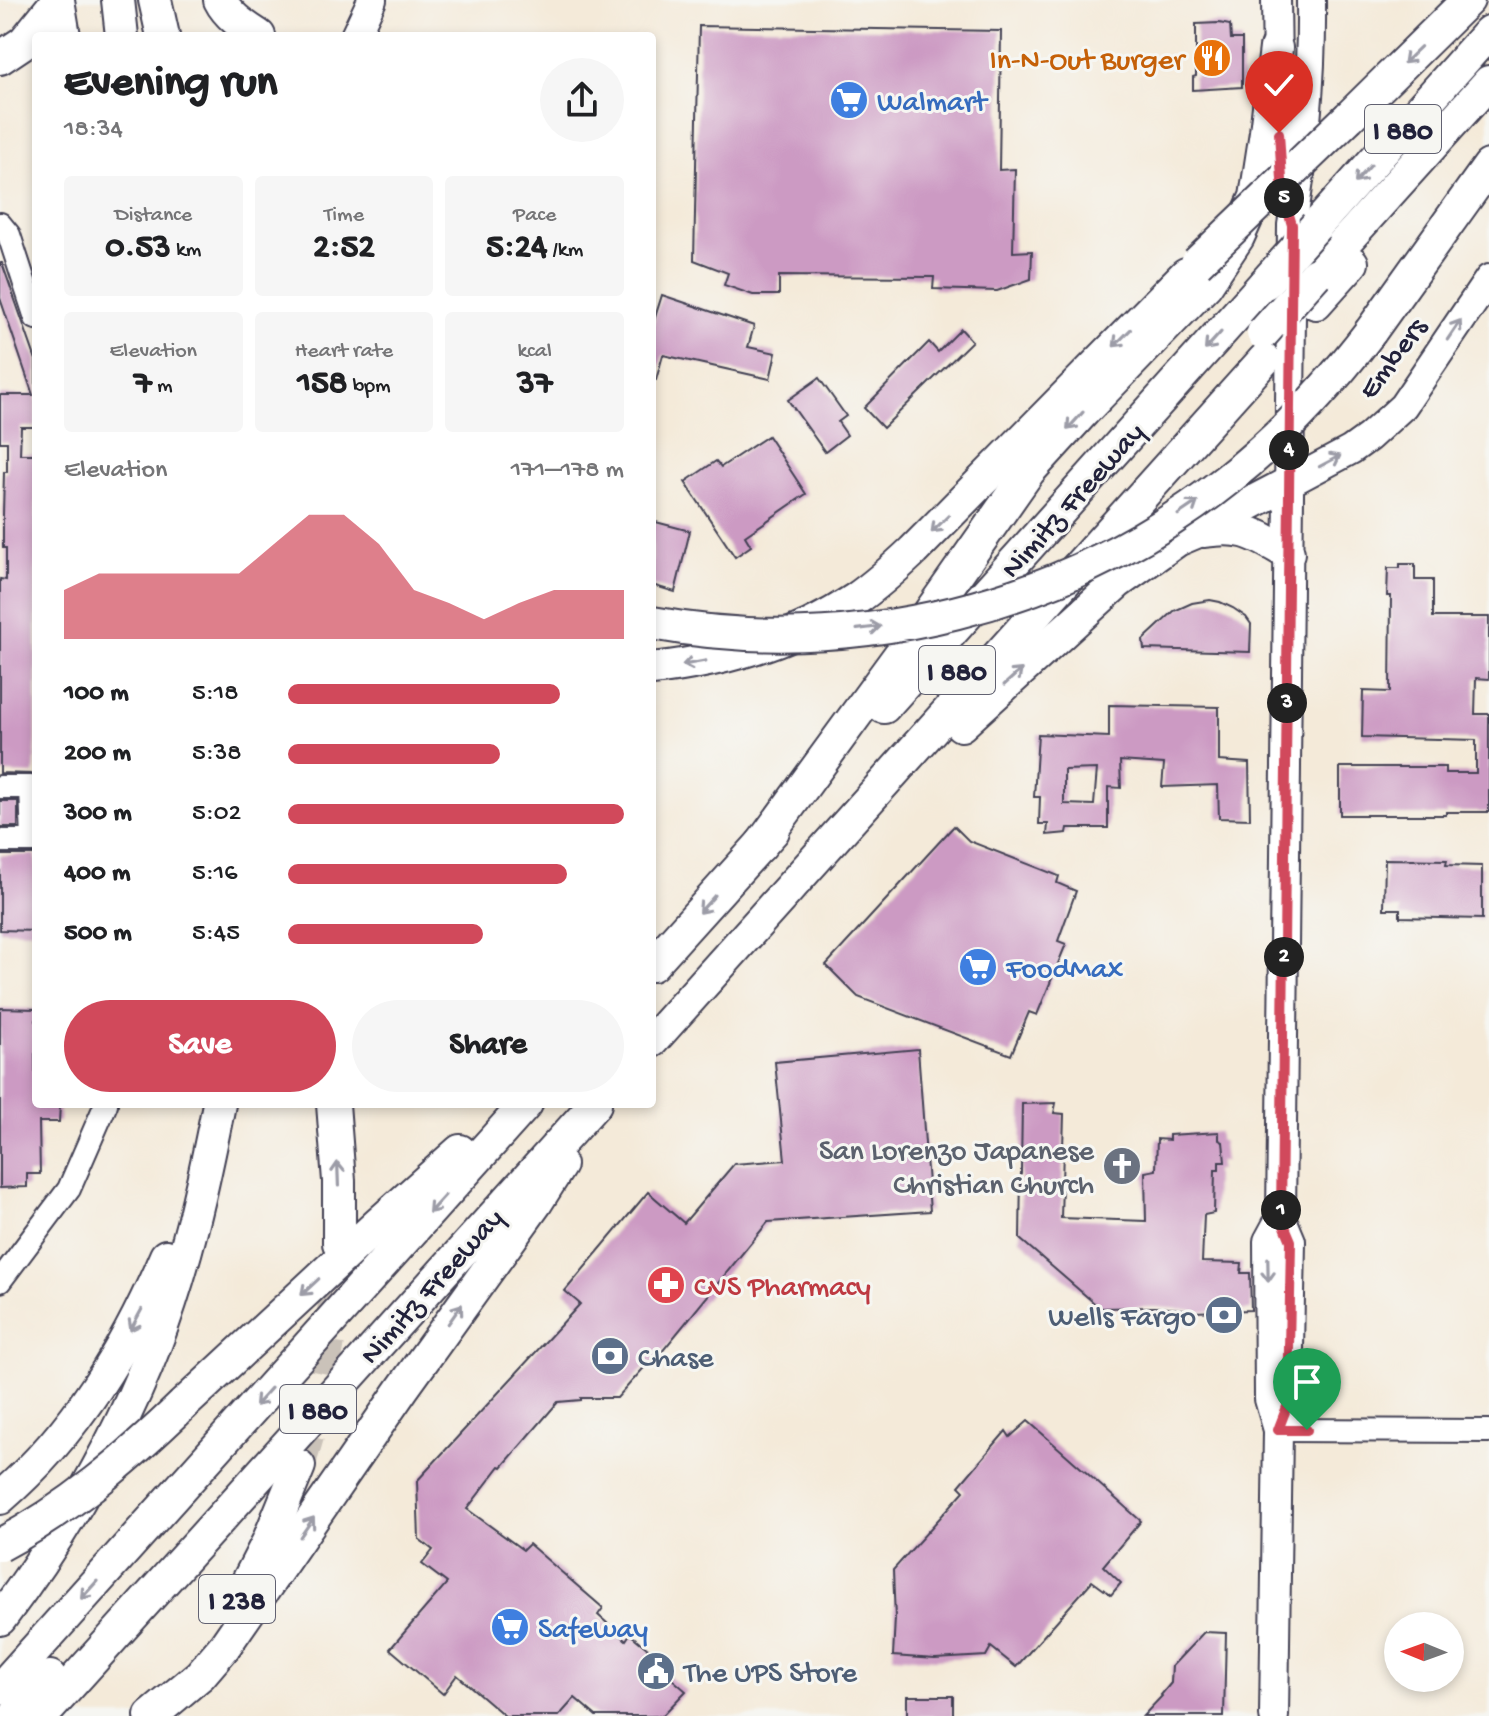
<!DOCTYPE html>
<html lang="en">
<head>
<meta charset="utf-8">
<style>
	body { margin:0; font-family:"Gochi Hand",sans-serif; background:#f6f6f6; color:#202124; height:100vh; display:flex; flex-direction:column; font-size:30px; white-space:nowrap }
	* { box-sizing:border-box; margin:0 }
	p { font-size:26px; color:#757577 }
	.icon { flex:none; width:44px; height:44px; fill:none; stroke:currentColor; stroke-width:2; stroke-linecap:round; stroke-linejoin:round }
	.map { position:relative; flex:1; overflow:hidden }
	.panel { position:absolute; left:32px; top:32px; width:624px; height:1076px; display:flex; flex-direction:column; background:#fff; border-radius:8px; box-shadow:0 4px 12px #0003 }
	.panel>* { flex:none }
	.needle { width:52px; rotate:271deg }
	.fabs { position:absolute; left:1384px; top:1612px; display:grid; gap:16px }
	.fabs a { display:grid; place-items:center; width:80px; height:80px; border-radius:50%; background:#fff; box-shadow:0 4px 12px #0003; font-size:40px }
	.pin { position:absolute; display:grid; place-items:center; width:68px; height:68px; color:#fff; margin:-82px -34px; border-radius:50% 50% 50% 0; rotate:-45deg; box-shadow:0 0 8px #0007 }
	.pin .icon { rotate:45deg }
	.km { position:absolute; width:40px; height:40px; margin:-20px; border-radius:50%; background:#222; color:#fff; font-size:22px; line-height:40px; text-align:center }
	.round { display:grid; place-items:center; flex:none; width:84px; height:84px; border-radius:42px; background:#f6f6f6 }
	.overview { display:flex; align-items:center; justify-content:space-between; height:136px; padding:0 32px }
	h1 { font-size:44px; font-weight:800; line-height:60px }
	.metrics { display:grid; grid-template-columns:repeat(3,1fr); gap:12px; height:136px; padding:8px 32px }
	.metrics div { display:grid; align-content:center; border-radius:8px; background:#f6f6f6; text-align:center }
	.metrics b { font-size:34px; font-weight:800 }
	.metrics small { font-size:22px; font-weight:400 }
	.metrics p { font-size:22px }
	.chart { height:224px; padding:16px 32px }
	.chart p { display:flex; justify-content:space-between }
	.chart svg { width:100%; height:144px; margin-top:8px; fill:#d1495b; opacity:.7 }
	.cta { display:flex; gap:16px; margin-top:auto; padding:16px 32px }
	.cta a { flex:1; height:92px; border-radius:48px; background:#d1495b; color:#fff; font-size:32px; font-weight:800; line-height:92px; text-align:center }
	.cta a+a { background:#f6f6f6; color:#202124 }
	ul { padding:0 32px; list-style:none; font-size:26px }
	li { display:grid; grid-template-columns:128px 96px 1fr; align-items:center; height:60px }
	li i { height:20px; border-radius:10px; background:#d1495b }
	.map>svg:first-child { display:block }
</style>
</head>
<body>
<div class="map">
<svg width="1489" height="1716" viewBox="0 0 1489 1716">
	<rect width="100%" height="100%" fill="#f6f6f2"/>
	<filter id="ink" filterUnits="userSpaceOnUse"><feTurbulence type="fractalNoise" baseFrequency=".0125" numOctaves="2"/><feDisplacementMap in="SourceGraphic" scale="16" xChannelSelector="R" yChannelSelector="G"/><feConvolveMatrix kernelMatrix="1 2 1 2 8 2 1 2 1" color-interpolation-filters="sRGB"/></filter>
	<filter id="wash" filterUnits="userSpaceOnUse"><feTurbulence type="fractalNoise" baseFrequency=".006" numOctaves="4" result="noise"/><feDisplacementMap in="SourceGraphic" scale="32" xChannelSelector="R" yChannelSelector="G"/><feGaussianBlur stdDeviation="1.8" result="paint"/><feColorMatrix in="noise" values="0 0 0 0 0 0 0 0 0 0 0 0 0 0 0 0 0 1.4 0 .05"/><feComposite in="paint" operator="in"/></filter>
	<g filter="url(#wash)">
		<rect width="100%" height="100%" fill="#f4ead9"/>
		<g id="blocks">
			<g fill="#cc9ac3" fill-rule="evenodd">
				<path d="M1219 23 1230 25 1231 39H1242V87L1193 90V77L1196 76V24Z"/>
				<path d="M699 26 1001 31 999 170 1015 169 1013 252 1032 251 1031 279 997 291 933 289 934 277 779 276V295H753L724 285 728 273 694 260Z"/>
				<path d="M0 263H2L36 360V427H21L20 454H36V739L34 774 0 773V579L6 580V548H3V515L4 472H7V442H0V395H33L0 298Z"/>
				<path d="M662 295 754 326 748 347 776 353 770 379 663 355 656 380H652V327Z"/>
				<path d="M961 329 972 341 883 428 864 408 929 342 938 352Z"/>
				<path d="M819 378 846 416 838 422 847 435 825 452 788 400Z"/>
				<path d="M768 436 806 494 745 536 751 546 735 557 685 482 716 461 721 467Z"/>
				<path d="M652 521 690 531 675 592 652 585Z"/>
				<path d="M1400 564H1415V580H1433V617H1489V679L1476 678 1475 714H1489V812H1446V815H1340V767H1445V773H1476V740L1362 737 1363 691 1390 692 1391 596H1387L1388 568H1400Z"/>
				<path d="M1210 600 1220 602 1233 608 1246 617 1251 624 1250 652 1144 649 1143 640 1174 611 1192 603Z"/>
				<path d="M1109 705 1219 707V761L1249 763 1250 819 1219 818 1218 785 1162 787 1164 764 1120 761 1121 788 1108 787V828H1068L1067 833 1047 835 1048 824H1039L1040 797H1034L1038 734 1109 737ZM1097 769 1094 805 1064 804V770Z"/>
				<rect x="0" y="801" width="18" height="26"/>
				<path d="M954 826 969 841 1059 876 1057 883 1076 891 1058 941 1066 944 1037 1015 1029 1012 1011 1055 858 997 826 965Z"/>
				<path d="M0 855H36V931L0 930Z"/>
				<path d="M1385 859 1447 860 1446 865 1482 866V919L1400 917V909H1384Z"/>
				<path d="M0 1008 36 1009V1054H35L36 1104H60L59 1122H39L40 1174H27V1187L0 1188Z"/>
				<path d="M918 1049 930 1211 768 1222 652 1364 649 1362 617 1398H581V1400L558 1402 502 1467 500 1466 467 1509 523 1550 529 1544 603 1608 598 1615 626 1640 630 1634 654 1654 649 1659 686 1691 662 1716H596L575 1698 559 1716H505L457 1675 443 1694 390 1649 447 1583 422 1564 433 1550 419 1539 417 1481 580 1304 565 1291 648 1192 684 1223 734 1164 785 1160 775 1062Z"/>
				<path d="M1056 1103 1054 1113 1064 1114 1061 1218 1146 1221 1145 1172 1156 1170 1157 1139 1169 1140V1135L1219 1132V1140L1223 1142 1225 1162H1219V1170H1215L1214 1213 1204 1215 1202 1262 1242 1263 1241 1273H1250L1251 1310 1193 1312V1310L1155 1307 1100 1308 1020 1239 1022 1104Z"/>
				<path d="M1028 1421 1141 1521 1103 1566 1121 1583 1111 1595 1092 1581 1016 1667 991 1647 986 1656 935 1659 893 1656 895 1618 893 1570 964 1491 959 1486 1006 1431 1010 1437Z"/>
				<path d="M1204 1632 1226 1633 1224 1716H1143L1162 1696 1161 1695 1171 1683 1172 1666Z"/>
				<rect x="907" y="1696" width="46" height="20"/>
			</g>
		</g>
	</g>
	<g filter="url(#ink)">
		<use href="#blocks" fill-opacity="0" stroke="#424053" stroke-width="2"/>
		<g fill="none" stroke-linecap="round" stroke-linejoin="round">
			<path stroke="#cac2b9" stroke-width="32" stroke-dasharray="32 16" stroke-linecap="butt" d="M299 1466C323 1391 335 1321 339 1243"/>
			<defs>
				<g id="minor">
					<path d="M0 224 9 235 36 318"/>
					<path d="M0 787H31L33 841H0"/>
					<path d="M0 1281 69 1189 106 1104"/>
					<path d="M1278 1430 1489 1431"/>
				</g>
				<g id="major">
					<path d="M1276 0 1277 69"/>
					<path d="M355 36 372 0"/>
					<path d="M1278 111 1284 197"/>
					<path d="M1289 483 1351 450 1369 437 1403 406 1489 279"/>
					<path d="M1278 1430 1288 1404 1291 1241 1281 1217 1292 225C1305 151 1312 75 1311 0"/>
					<path d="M1274 1716 1278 1430 1269 1399 1268 1241 1281 1217"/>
				</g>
				<g id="highway">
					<path d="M58 0 64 36"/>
					<path d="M118 0 122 36"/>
					<path d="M155 0 163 36"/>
					<path d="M220 0C228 16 244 26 259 36"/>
					<path d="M0 58 24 42 58 0"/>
					<path d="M1349 117 1468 0"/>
					<path d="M1316 226 1489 32"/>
					<path d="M1316 274 1489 82"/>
					<path d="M1316 303 1352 263"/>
					<path d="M1371 331 1489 166"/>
					<path d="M1204 531C1245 525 1254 534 1288 553"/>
					<path d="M652 669C725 661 795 640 856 599 876 585 895 568 913 551L1186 274"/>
					<path d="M884 707 1265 283"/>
					<path d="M961 725 1118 582 1177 540 1196 532 1289 483"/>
					<path d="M760 846 904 649 1029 471 1084 411 1206 285 1238 237 1256 197 1266 132 1276 48"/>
					<path d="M652 965 773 831"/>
					<path d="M652 1041 1264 360"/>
					<path d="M333 1104 339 1181V1243"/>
					<path d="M183 1405 377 1225 460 1151"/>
					<path d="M0 1498C76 1433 127 1348 166 1256"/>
					<path d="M246 1585 268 1542 299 1466"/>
					<path d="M0 1619C63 1535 117 1443 155 1345 185 1267 203 1186 219 1104"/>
					<path d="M0 1689 526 1104"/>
					<path d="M15 1716 50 1677"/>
					<path d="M42 1716 595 1104"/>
					<path d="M151 1716 200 1675 224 1647 403 1388 536 1203 560 1165"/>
				</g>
			</defs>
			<use href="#minor" stroke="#424053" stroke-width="26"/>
			<use href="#major" stroke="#424053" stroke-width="32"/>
			<use href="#highway" stroke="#424053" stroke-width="36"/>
			<use href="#minor" stroke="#fff" stroke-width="22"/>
			<use href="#major" stroke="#fff" stroke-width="28"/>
			<use href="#highway" stroke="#fff" stroke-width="32"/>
			<defs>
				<g id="highway-bridge">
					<path d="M1197 263 1349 117"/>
					<path d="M1265 283 1316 226"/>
					<path d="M1263 333 1316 274"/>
					<path d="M652 623C853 660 1069 606 1228 479 1283 436 1329 386 1371 331"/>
					<path d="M0 1545C70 1508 127 1459 183 1405"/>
				</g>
			</defs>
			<use href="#highway-bridge" stroke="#424053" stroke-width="36" stroke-linecap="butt"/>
			<use href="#highway-bridge" stroke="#fff" stroke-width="32"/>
		</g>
		<defs><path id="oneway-shaft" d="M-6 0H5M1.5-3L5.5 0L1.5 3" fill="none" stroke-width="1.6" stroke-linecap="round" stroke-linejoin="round" transform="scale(2)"/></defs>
		<g stroke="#9c9ca7">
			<use href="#oneway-shaft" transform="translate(1412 55) rotate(136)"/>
			<use href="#oneway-shaft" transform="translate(1363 174) rotate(132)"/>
			<use href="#oneway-shaft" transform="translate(1454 330) rotate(-56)"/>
			<use href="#oneway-shaft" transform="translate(1122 338) rotate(135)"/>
			<use href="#oneway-shaft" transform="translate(1213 341) rotate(132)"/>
			<use href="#oneway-shaft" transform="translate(1075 421) rotate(132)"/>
			<use href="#oneway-shaft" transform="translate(1330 461) rotate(-28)"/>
			<use href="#oneway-shaft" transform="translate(1188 508) rotate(-34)"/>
			<use href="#oneway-shaft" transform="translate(940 524) rotate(135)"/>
			<use href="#oneway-shaft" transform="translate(869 628) rotate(-7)"/>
			<use href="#oneway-shaft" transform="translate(694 663) rotate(170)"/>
			<use href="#oneway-shaft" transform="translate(1013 677) rotate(-42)"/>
			<use href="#oneway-shaft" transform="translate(707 904) rotate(132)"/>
			<use href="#oneway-shaft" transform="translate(338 1174) rotate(-92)"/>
			<use href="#oneway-shaft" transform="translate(437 1204) rotate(132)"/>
			<use href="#oneway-shaft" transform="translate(1268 1270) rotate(89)"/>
			<use href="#oneway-shaft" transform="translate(310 1287) rotate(137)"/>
			<use href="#oneway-shaft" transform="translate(455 1314) rotate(-55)"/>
			<use href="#oneway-shaft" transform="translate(136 1320) rotate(118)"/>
			<use href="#oneway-shaft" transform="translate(263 1397) rotate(132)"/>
			<use href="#oneway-shaft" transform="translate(307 1527) rotate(-55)"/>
			<use href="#oneway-shaft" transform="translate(89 1590) rotate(132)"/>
		</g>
	</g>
	<g fill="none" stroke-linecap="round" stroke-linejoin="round" filter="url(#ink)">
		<defs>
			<path id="route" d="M1279 133 1283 195 1292 225 1281 1217 1291 1241 1288 1404 1278 1430H1307"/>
		</defs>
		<use href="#route" stroke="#fff" stroke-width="16"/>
		<use href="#route" stroke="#d1495b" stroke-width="10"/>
	</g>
	<defs>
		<symbol id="restaurant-disc" viewBox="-11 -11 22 22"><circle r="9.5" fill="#e8710a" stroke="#f6f6f2"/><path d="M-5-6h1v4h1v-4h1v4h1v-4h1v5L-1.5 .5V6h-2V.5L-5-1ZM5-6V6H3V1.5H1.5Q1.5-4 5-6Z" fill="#fff"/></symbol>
		<symbol id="supermarket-disc" viewBox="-11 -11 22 22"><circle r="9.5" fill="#3f7fe0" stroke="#f6f6f2"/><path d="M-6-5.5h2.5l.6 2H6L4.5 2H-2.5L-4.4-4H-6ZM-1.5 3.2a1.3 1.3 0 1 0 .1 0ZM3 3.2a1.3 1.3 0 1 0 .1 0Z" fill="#fff"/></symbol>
		<symbol id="church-disc" viewBox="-11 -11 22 22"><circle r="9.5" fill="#6b7280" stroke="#f6f6f2"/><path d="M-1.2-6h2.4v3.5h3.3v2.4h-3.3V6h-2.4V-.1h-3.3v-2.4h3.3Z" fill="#fff"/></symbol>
		<symbol id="pharmacy-disc" viewBox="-11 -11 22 22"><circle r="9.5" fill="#e0444e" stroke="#f6f6f2"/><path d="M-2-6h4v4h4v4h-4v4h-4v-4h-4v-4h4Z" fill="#fff"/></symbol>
		<symbol id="bank-disc" viewBox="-11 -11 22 22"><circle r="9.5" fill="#5c6f8a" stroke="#f6f6f2"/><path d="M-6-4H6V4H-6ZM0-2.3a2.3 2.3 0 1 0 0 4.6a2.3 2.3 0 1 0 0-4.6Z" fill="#fff"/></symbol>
		<symbol id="civic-disc" viewBox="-11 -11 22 22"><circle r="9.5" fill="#5c6f8a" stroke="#f6f6f2"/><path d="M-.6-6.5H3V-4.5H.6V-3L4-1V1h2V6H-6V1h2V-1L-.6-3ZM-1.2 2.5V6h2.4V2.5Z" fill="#fff"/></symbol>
	</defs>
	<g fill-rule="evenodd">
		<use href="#restaurant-disc" x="1190" y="36" width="44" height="44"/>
		<use href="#supermarket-disc" x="827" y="78" width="44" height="44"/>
		<use href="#supermarket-disc" x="956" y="945" width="44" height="44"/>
		<use href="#church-disc" x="1100" y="1144" width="44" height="44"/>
		<use href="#pharmacy-disc" x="644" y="1263" width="44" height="44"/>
		<use href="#bank-disc" x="1202" y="1293" width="44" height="44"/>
		<use href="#bank-disc" x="588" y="1334" width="44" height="44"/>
		<use href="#supermarket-disc" x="488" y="1605" width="44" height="44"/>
		<use href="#civic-disc" x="634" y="1649" width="44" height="44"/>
	</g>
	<g text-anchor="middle" stroke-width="6" stroke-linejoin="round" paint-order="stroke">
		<g fill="#f6f6f2" stroke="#626272" stroke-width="2">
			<rect x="1365" y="105" width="76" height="48" rx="6"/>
			<rect x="919" y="646" width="76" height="48" rx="6"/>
			<rect x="280" y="1385" width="76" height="48" rx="6"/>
			<rect x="199" y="1575" width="76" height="48" rx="6"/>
		</g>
		<g font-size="28" font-weight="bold" fill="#22223b">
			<text x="1403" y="139">I 880</text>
			<text x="957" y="680">I 880</text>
			<text x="318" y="1419">I 880</text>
			<text x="237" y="1609">I 238</text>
		</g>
		<g font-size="30" fill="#c56008" stroke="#f6f6f2" text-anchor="end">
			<text x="1184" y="68">In-N-Out Burger</text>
		</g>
		<g font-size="30" fill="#366cbe" stroke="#f6f6f2" text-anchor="start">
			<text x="877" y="110">Walmart</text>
			<text x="1006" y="977">FoodMax</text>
			<text x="538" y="1637">Safeway</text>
		</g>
		<g font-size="30" fill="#22223b" stroke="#f6f6f2">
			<text transform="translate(1391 357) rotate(-53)" y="10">Embers</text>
			<text transform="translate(1071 499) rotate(-48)" y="10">Nimitz Freeway</text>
			<text transform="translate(430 1285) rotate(-48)" y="10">Nimitz Freeway</text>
		</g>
		<g font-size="30" fill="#5b616d" stroke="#f6f6f2" text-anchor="end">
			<text x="1094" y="1159">San Lorenzo Japanese<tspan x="1094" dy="34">Christian Church</tspan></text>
		</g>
		<g font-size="30" fill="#be3a42" stroke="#f6f6f2" text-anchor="start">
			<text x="694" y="1295">CVS Pharmacy</text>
		</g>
		<g font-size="30" fill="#4e5e75" stroke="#f6f6f2" text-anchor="start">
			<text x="1196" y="1325" text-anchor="end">Wells Fargo</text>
			<text x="638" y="1366">Chase</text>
			<text x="684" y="1681">The UPS Store</text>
		</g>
	</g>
</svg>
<div class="fabs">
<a><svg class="needle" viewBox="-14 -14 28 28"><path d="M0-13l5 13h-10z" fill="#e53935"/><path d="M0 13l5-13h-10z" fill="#757577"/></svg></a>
</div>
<div class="pin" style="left:1307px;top:1430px;background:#1e9e55"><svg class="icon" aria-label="arrive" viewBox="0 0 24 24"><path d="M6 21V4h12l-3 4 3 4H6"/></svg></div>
<div class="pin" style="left:1279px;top:133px;background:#d93025"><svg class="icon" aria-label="check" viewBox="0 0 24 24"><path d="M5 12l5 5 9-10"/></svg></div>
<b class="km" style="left:1281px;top:1210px">1</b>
<b class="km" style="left:1284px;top:957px">2</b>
<b class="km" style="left:1287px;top:703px">3</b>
<b class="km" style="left:1289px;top:450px">4</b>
<b class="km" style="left:1284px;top:198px">5</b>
<section class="panel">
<div class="overview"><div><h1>Evening run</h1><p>18:34</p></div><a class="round"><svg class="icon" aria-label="share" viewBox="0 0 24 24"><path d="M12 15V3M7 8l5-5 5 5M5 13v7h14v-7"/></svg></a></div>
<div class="metrics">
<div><p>Distance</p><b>0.53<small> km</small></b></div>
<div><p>Time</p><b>2:52</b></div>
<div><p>Pace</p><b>5:24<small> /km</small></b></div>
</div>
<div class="metrics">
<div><p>Elevation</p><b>7<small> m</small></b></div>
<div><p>Heart rate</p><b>158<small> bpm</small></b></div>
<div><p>kcal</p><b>37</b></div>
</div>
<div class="chart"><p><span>Elevation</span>171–178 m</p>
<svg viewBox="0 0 160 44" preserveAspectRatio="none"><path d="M0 44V29L10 24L20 24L30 24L40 24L50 24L60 15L70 6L80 6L90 15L100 29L110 33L120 38L130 33L140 29L150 29L160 29V44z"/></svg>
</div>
<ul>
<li><b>100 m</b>5:18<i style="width:81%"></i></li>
<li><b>200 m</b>5:38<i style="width:63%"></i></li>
<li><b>300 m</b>5:02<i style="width:100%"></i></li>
<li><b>400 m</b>5:16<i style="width:83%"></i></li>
<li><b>500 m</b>5:45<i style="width:58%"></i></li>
</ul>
<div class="cta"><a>Save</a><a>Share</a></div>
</section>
</div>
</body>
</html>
